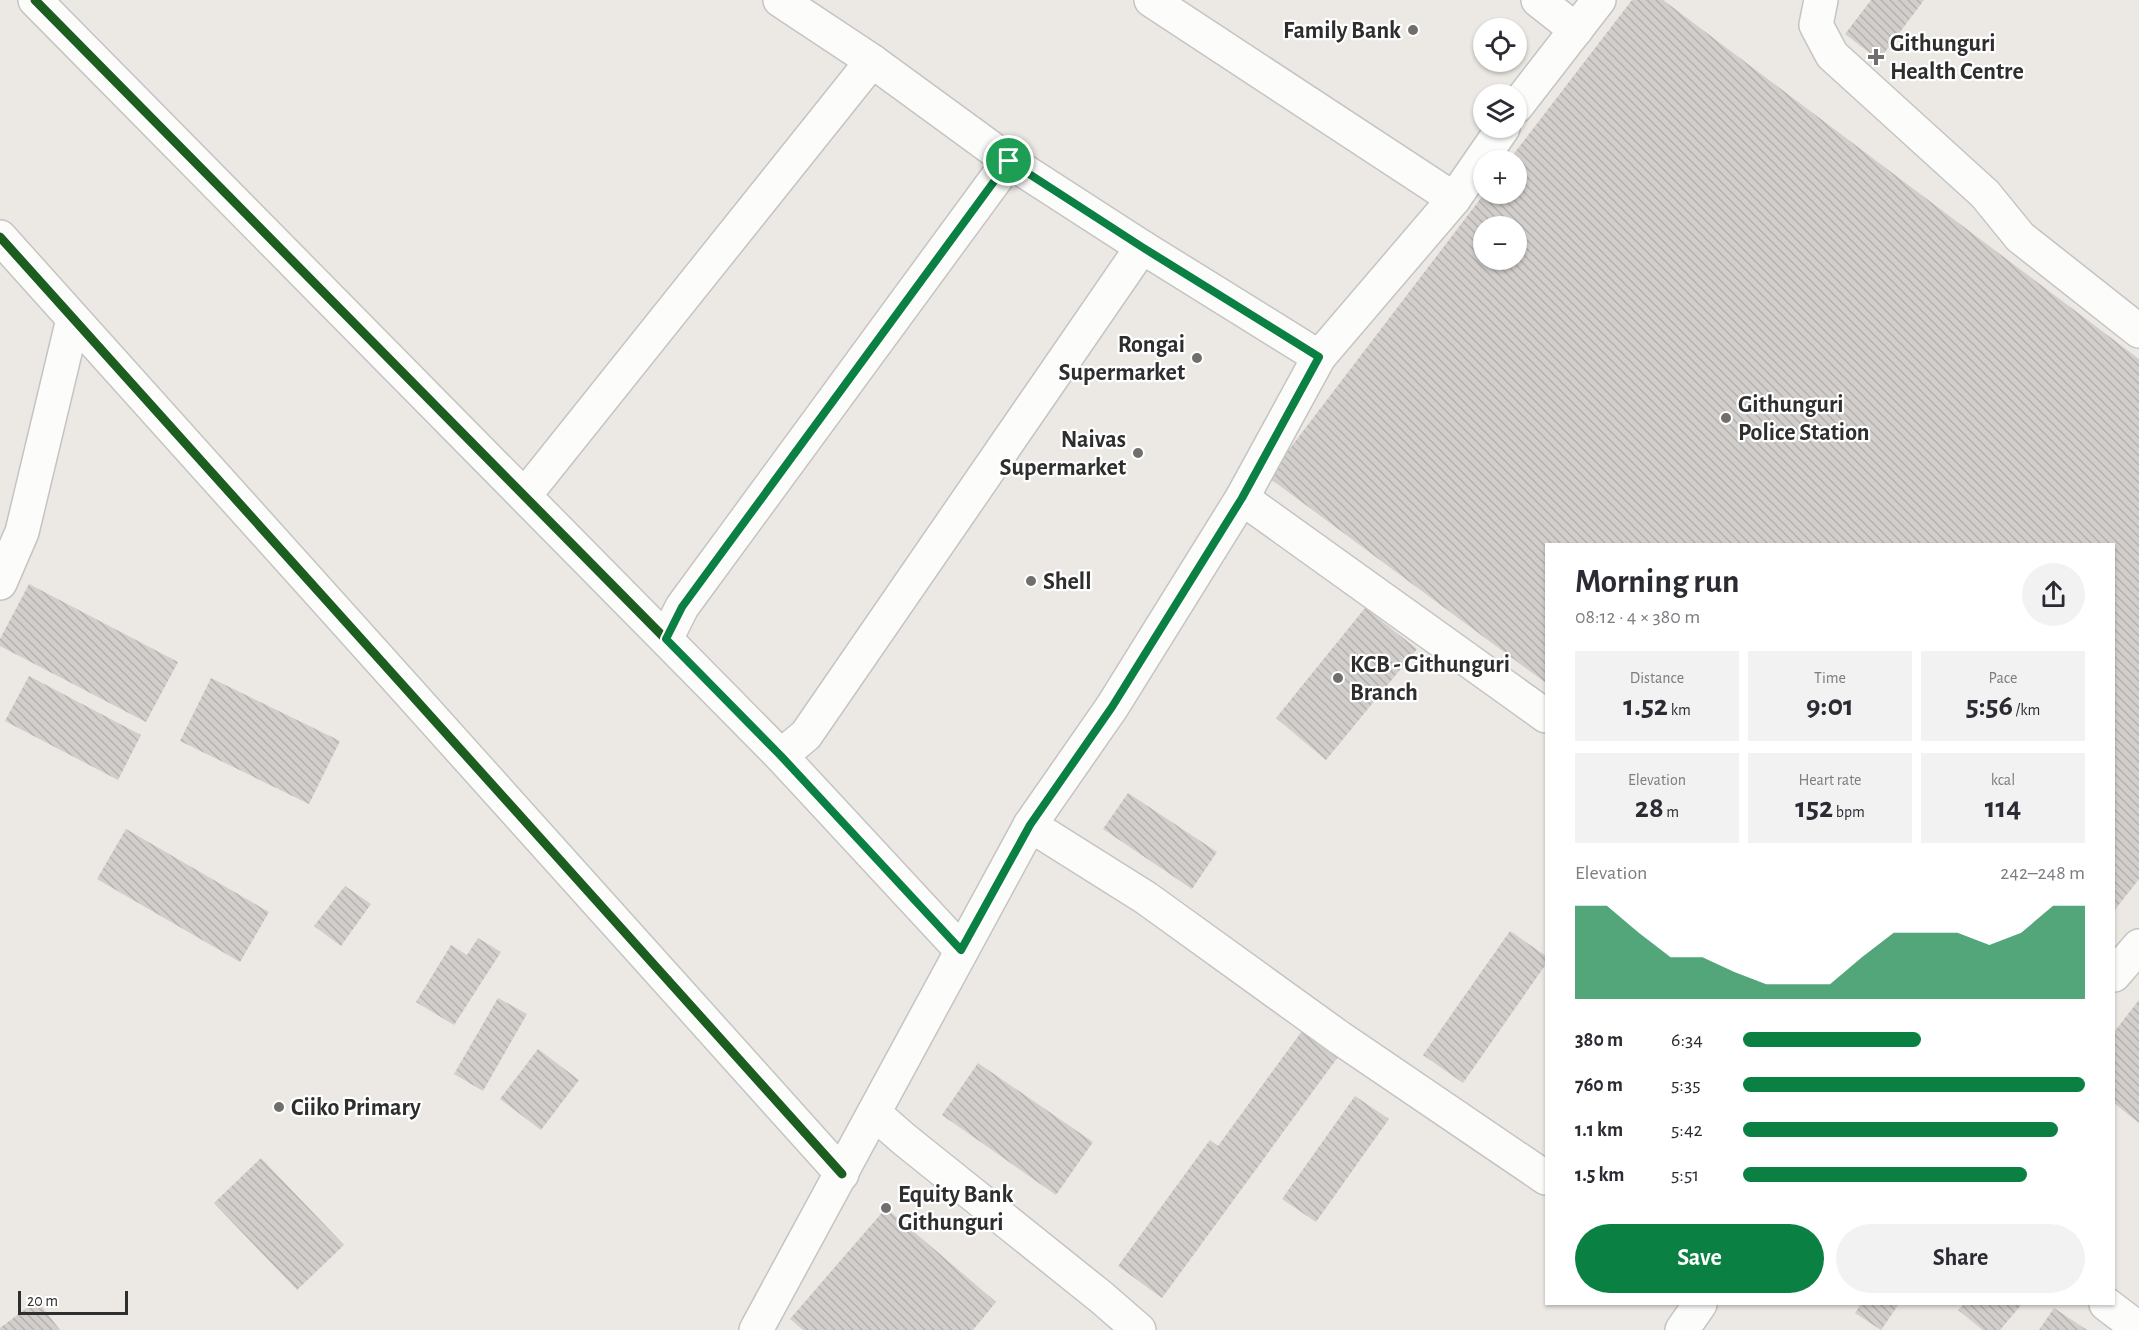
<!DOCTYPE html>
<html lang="en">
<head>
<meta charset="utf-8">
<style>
	body { margin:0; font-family:"Alegreya Sans",sans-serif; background:#f2f2f3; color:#2b2b33; height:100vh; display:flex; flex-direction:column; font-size:22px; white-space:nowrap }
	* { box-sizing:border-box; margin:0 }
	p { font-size:20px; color:#7c7c81 }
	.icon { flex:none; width:33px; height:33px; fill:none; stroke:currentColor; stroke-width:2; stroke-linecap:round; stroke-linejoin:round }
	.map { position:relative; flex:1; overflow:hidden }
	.details { position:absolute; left:1545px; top:543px; width:570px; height:762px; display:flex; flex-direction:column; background:#fff; border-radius:0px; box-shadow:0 2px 4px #0004 }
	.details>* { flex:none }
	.controls { position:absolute; left:1473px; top:18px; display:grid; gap:12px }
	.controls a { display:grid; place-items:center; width:54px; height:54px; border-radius:50%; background:#fff; box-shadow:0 2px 4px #0004; font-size:30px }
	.scale { position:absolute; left:18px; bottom:15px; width:110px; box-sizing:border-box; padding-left:6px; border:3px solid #2e2e2e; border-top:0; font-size:16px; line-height:21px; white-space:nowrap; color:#2e2e2e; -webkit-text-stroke:4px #fff; paint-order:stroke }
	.pin { position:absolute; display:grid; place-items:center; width:51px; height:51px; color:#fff; margin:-26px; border:3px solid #fff; border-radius:50%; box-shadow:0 2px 6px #0007 }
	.round { display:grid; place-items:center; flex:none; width:63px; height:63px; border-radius:32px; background:#f2f2f3 }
	.overview { display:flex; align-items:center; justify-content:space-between; height:102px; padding:0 30px }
	h1 { font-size:33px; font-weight:600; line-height:45px }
	.figures { display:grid; grid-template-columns:repeat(3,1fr); gap:9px; height:102px; padding:6px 30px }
	.figures div { display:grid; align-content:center; border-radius:0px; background:#f2f2f3; text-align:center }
	.figures b { font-size:30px; font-weight:600 }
	.figures small { font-size:16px; font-weight:400 }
	.figures p { font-size:16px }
	.chart { height:168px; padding:12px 30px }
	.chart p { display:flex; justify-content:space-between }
	.chart svg { width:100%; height:108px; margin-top:6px; fill:#0b8043; opacity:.7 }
	.button { display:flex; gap:12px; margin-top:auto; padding:12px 30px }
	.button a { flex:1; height:69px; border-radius:36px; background:#0b8043; color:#fff; font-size:24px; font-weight:600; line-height:69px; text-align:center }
	.button a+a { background:#f2f2f3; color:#2b2b33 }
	ul { padding:0 30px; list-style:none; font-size:20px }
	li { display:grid; grid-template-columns:96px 72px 1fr; align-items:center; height:45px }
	li i { height:15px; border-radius:8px; background:#0b8043 }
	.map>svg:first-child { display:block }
</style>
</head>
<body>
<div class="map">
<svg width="2139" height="1330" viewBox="0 0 2139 1330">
	<defs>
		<pattern id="building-back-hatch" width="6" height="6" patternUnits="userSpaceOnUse" patternTransform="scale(1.5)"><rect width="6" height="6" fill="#d1cecb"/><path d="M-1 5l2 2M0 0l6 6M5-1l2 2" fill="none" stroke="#b4b1af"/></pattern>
	</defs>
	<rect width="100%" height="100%" fill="#ece8e4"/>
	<g fill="url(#building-back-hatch)" fill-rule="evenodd">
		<path d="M1632 0H1663L2139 359V879L2114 911V544H1546V683L1268 477 1484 194H1516V160H1509ZM1484 226H1516V260H1484Z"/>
		<path d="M1871 0H1924L1879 60 1845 34Z"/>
		<path d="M29 584 178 662 146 722 0 646V639Z"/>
		<path d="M1365 608 1417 649 1326 760 1276 718Z"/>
		<path d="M29 676 141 735 118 780 5 721Z"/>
		<path d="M211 678 340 741 309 804 180 741Z"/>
		<path d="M1128 793 1217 852 1192 889 1103 829Z"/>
		<path d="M126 829 269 912 240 962 97 879Z"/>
		<path d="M345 886 371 904 341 946 314 926Z"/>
		<path d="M1510 931 1546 956V964L1463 1083 1423 1055Z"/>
		<path d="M478 938 501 952 454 1025 416 1002 451 945 467 955Z"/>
		<path d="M498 998 527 1014 483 1091 454 1074Z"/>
		<path d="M2139 1000V1123L2114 1103V1032Z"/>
		<path d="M1302 1031 1338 1057 1162 1298 1118 1266 1210 1140 1218 1146Z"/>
		<path d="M538 1049 579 1080 541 1130 500 1099Z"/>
		<path d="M978 1063 1093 1142 1056 1195 942 1115Z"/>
		<path d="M1355 1096 1389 1119 1316 1222 1282 1199Z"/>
		<path d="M261 1158 344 1245 297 1290 214 1203Z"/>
		<path d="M886 1208 996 1302 973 1330H803L790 1319Z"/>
		<path d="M37 1300 60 1330H0V1328Z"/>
		<path d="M1861 1304H1899L1881 1330 1855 1313Z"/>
		<path d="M1964 1304H2022L2000 1330H1983L1958 1310Z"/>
		<path d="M2054 1308 2087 1330H2039Z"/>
	</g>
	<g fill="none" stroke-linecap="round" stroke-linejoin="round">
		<defs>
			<g id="street">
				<path d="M35 0 781 756 961 950"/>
				<path d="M780 0 872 61 1009 161 1142 247 1319 357"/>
				<path d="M1151 0 1454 199"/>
				<path d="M1538 0 1576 30"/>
				<path d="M1821 0 1816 25 1832 55 1985 194 2020 237 2139 331"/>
				<path d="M0 237 842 1174"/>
				<path d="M525 495 872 61"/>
				<path d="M1242 498 1546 716"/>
				<path d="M0 583 22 532 73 319"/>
				<path d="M666 639 682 607 1009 161"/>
				<path d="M781 756 806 735 1142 247"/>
				<path d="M1030 825 1146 898 1340 1038 1546 1178"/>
				<path d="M2114 975 2139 946"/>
				<path d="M874 1113 905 1140 1101 1297 1139 1330"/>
				<path d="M2106 1304 2139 1329"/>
				<path d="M1682 1330 1700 1304"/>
			</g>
			<g id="secondary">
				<path d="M1516 107 1599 0"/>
				<path d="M756 1330 1030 825 1112 707 1242 498 1319 357 1454 199 1503 128"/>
			</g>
		</defs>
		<use href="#street" stroke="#c5c4c5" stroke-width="36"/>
		<use href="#secondary" stroke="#c5c4c5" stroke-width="36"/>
		<use href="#street" stroke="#fcfcfb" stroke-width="33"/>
		<use href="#secondary" stroke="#fcfcfb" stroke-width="33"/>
		<defs>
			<g id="cycleway">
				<path d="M35 0 781 756 961 950"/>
				<path d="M0 237 842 1174"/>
			</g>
		</defs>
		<use href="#cycleway" stroke="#fff" stroke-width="13"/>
		<use href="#cycleway" stroke="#1b5e20" stroke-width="9"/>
	</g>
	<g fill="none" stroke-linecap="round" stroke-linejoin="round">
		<defs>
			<path id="route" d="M1009 161 1142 247 1319 357 1242 498 1112 707 1030 825 961 950 781 756 666 639 682 607Z"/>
		</defs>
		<use href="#route" stroke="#fff" stroke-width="12"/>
		<use href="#route" stroke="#0b8043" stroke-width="8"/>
	</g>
	<g fill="#706f6e" stroke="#fff" stroke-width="2">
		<circle cx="1413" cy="30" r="6"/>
		<path d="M1873 48h6v6h6v6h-6v6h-6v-6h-6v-6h6z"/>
		<circle cx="1197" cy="358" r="6"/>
		<circle cx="1726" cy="418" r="6"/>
		<circle cx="1138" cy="453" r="6"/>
		<circle cx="1031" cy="581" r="6"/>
		<circle cx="1338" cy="678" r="6"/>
		<circle cx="279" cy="1107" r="6"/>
		<circle cx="886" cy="1208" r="6"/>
	</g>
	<g text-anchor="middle" stroke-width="4.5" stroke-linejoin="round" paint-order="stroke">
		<g font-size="24" font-weight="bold" fill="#2e2e2e" stroke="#fff" text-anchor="start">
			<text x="1401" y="38" text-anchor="end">Family Bank</text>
			<text x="1890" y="51">Githunguri<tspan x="1890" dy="28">Health Centre</tspan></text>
			<text x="1185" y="352" text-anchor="end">Rongai<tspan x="1185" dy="28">Supermarket</tspan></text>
			<text x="1738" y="412">Githunguri<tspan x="1738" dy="28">Police Station</tspan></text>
			<text x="1126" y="447" text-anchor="end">Naivas<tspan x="1126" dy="28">Supermarket</tspan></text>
			<text x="1043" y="589">Shell</text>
			<text x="1350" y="672">KCB - Githunguri<tspan x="1350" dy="28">Branch</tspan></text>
			<text x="291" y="1115">Ciiko Primary</text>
			<text x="898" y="1202">Equity Bank<tspan x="898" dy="28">Githunguri</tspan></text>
		</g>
	</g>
</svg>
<div class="controls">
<a><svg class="icon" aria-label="locate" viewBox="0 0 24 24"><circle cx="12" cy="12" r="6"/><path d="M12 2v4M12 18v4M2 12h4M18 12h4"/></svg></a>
<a><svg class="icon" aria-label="layers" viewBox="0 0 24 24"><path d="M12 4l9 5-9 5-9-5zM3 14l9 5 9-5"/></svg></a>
<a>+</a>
<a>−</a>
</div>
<div class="scale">20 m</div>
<div class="pin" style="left:1009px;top:161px;background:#1e9e55"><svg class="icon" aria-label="arrive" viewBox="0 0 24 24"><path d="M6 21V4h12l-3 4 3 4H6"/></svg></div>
<section class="details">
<div class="overview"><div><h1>Morning run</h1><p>08:12 · 4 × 380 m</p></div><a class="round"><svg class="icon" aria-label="share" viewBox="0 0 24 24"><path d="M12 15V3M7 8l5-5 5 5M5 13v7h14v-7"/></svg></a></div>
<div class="figures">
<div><p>Distance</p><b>1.52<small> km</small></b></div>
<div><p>Time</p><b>9:01</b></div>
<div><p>Pace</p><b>5:56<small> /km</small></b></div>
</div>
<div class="figures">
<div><p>Elevation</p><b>28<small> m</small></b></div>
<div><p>Heart rate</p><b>152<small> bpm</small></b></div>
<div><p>kcal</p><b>114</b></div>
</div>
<div class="chart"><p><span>Elevation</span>242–248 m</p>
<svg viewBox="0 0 160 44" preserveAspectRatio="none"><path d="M0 44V6L10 6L20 17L30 27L40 27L50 33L60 38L70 38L80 38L90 27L100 17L110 17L120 17L130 22L140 17L150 6L160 6V44z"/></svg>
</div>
<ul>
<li><b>380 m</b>6:34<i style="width:52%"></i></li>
<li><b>760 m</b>5:35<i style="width:100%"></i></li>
<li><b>1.1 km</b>5:42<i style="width:92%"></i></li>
<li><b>1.5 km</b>5:51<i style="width:83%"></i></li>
</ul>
<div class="button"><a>Save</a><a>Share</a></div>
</section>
</div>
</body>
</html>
